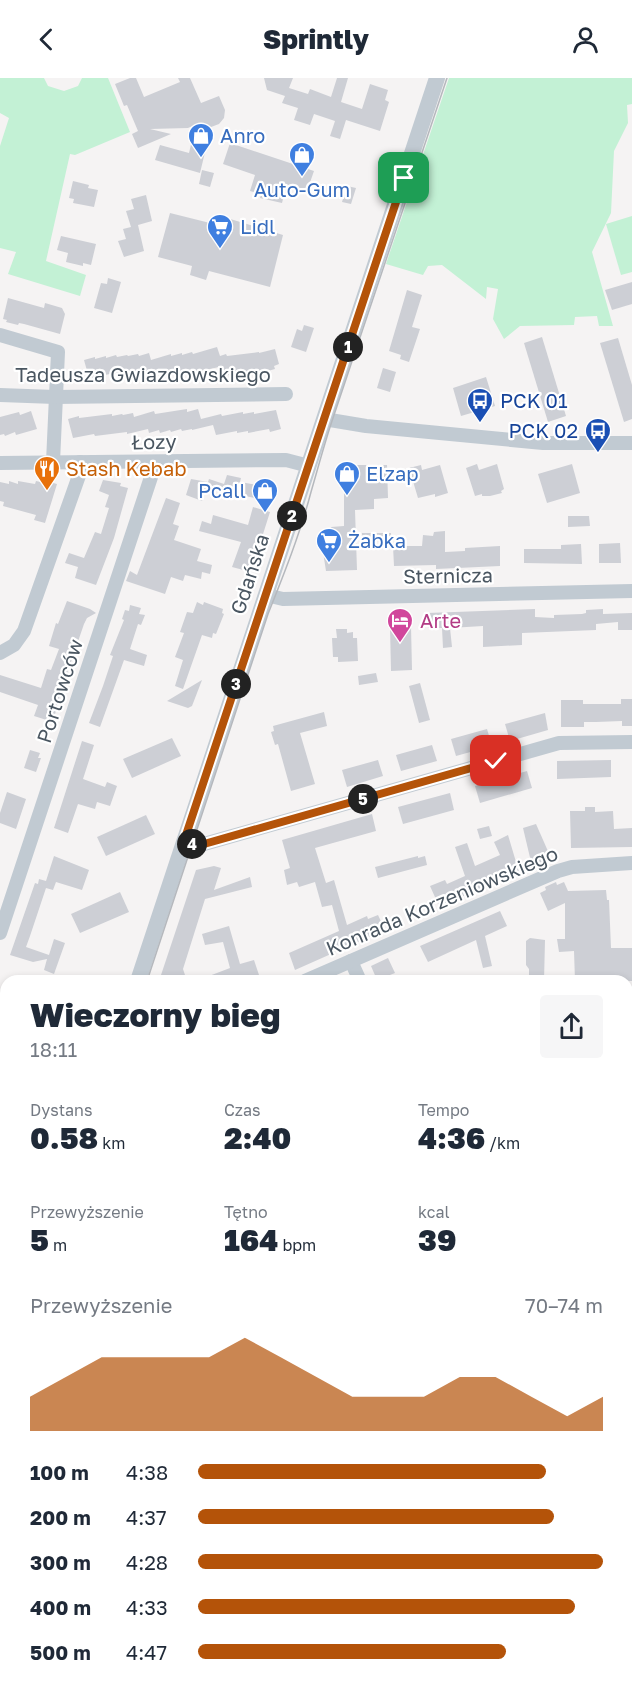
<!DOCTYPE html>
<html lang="pl">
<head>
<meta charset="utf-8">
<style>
	body { margin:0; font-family:"Golos Text",sans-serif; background:#f6f6f7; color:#1f2937; height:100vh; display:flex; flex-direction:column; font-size:22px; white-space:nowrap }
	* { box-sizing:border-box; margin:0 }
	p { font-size:20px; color:#747a83 }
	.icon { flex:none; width:33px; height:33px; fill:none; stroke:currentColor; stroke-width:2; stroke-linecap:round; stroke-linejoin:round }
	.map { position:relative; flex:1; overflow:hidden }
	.details { position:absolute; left:0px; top:897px; width:633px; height:711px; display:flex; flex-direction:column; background:#fff; border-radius:18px 18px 0 0; box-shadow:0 3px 9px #0003 }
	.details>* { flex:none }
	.pin { position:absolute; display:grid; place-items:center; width:51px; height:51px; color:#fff; margin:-26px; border-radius:12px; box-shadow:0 3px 9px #0006 }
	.km { position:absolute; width:30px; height:30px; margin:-15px; border-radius:50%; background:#222; color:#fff; font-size:16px; line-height:30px; text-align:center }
	.round { display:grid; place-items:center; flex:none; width:63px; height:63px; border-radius:6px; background:#f6f6f7 }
	.overview { display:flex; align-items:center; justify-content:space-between; height:102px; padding:0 30px }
	h1 { font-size:33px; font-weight:800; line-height:45px }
	.figures { display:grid; grid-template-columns:repeat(3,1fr); gap:9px; height:102px; padding:6px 30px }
	.figures div { display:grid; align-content:center }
	.figures b { font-size:30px; font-weight:800 }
	.figures small { font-size:16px; font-weight:400 }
	.figures p { font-size:16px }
	.chart { height:168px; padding:12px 30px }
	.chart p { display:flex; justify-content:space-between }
	.chart svg { width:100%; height:108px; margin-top:6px; fill:#b45309; opacity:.7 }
	ul { padding:0 30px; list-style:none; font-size:20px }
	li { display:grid; grid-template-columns:96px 72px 1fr; align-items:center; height:45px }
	li i { height:15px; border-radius:8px; background:#b45309 }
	header { display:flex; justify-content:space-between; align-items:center; height:78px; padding:0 30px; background:#fff; font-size:27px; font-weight:800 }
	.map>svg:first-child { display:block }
</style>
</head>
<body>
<header><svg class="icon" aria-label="back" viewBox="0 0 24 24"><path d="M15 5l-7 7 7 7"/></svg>Sprintly<svg class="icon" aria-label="person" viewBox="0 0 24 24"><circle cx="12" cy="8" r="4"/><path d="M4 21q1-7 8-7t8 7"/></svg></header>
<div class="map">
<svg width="632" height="1608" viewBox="0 0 632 1608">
	<rect width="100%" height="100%" fill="#f5f3f3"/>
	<g fill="#c3f1d5">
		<path d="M0 0H44L48 8 64 13 78 8 82 0H108L130 54 75 77 70 76 46 183 86 197 80 218 8 196 16 174 0 170V68L9 40 0 35Z"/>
		<path d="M449 0H632V26L627 27 628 45 614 73 611 135 592 174 613 248H599L597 238 575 239 574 247 520 248 504 261 493 241 498 211 487 209 486 221 442 187 428 188 423 197 386 186Z"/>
		<path d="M632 138V194L621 197 606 146Z"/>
		<path d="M6 1181V1231H0V1185Z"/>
		<path d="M632 1238V1300H627V1240Z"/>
		<path d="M6 1276V1462L0 1463V1277Z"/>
	</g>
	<g fill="#f5f0e5">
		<rect x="627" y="1481" width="5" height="85"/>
		<rect x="0" y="1511" width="6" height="89"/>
	</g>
	<path fill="#90daee" d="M627 1566H632V1608H0V1600H6V1602H627Z"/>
	<g fill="#cdcfd5">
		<path d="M130 0H136L144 19 180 4 178 0H190L201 25 219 18 225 32 224 40 219 46 211 49H196L197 46 188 50 150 51 171 56 138 70 132 56 138 53 127 27 124 28 115 6Z"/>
		<path d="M264 0H293L289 10 308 16 310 11 331 19 337 0H348L341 24 362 31 370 6 388 12 385 22 389 24 380 53 346 42 340 61 330 58 335 43 314 36 310 47 294 42 298 30 282 25 285 18 267 12Z"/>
		<path d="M192 62 207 66 200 95 155 82 160 67 189 75Z"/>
		<path d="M230 65 314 93 306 116 286 109 282 125 260 120 261 116 250 113 255 97 223 86Z"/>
		<path d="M202 92 214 95 210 109 199 106Z"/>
		<path d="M73 103 89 107 88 110 98 112 94 129 73 125 74 121 69 120Z"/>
		<path d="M347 108 356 110 351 126 342 124Z"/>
		<path d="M146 117 152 143 138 147 144 173 124 179 118 163 126 161 123 151 131 149 126 133 134 131 131 121Z"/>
		<path d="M170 135 214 146 217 137 283 157 270 209 209 193 206 202 190 197 192 188 158 179Z"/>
		<path d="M61 158 96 166 91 187 83 185V188L66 184 68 175 57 172Z"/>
		<path d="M108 200 121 204 112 235 94 230 101 205 107 206Z"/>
		<path d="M632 204V226L612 232 605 212Z"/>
		<path d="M407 212 422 217 412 249 420 251 409 284 400 281 401 277 389 273Z"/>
		<path d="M8 220 44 230 45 225 62 230 65 236 60 256 24 246 19 245 18 247 6 244 7 242 3 241Z"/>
		<path d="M304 247 314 250 306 274 291 269 297 251 302 253Z"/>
		<path d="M542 259 566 338 548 344 524 265Z"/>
		<path d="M618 260 632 307V341L624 344 600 265Z"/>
		<path d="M217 269 220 278 226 276 227 278 259 274V275L275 271 279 286 274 288 275 291 264 294V292L221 298 219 289 187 296V294L177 296 176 295 166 298 164 291 144 296 143 294 133 297 132 295 111 298 110 296 89 300 84 282 95 279V281L106 278V280L116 277 117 279 127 277 128 278 138 276 139 278 149 275 151 282 171 276V278L182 275V277L192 274 193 276Z"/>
		<path d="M383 290 396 294 390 314 377 310Z"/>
		<path d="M486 299 495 328 461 338 453 310Z"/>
		<path d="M187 331V334L198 331 201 341 221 336 222 338 243 334V336L254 334V336L276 332 281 351 270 354 269 351 248 355V353L237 355V353L216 357 213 347 192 352V351L182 353 181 351 171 354 170 352 160 355 159 352 149 355 148 351 127 356V354L95 358 94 356 73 360 68 341 79 338V340L112 336V338L122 336 123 337 133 335 134 339 154 333 155 336Z"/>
		<path d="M31 333 37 351 16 357 15 354 5 358 4 356 0 357V339L19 334 20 337Z"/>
		<path d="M477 386 479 392 497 386 504 411 501 413 502 415 490 418H482V416L475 418 466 390Z"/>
		<path d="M572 386 580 415 547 425 538 396Z"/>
		<path d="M351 387H387L388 420 374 421V431L355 432 357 492 326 493 323 474 331 449 344 448V411Z"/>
		<path d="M421 387 422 392 440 387 448 415 435 419V416L418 420 409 390Z"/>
		<path d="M227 397 241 400 240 404 263 408 260 421 206 410 202 423 186 417 191 401 208 404 209 401 224 406Z"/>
		<path d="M103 402 121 405 120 408 128 410 114 460 96 507 75 500 78 489 65 485 69 475 84 480 95 454 101 456 109 430 105 429 109 417 99 413Z"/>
		<path d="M9 403 18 406V403L35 406 36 403 45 405 46 403 57 406 45 445 34 442 36 437 3 428 4 424 0 423V404L9 406Z"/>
		<path d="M166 420 180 425 173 446 179 448 174 462 201 471 197 483 212 487 210 496 202 494 201 501 185 497 183 503 171 499 165 516 126 503 130 493 137 497Z"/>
		<path d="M253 429 270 434 251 494 232 489 241 464 199 453 202 443 211 446 213 437 248 447Z"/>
		<path d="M568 438H589L590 448 568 449Z"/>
		<path d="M445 453V474L465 473V470L500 468V488L436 491V487L394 488 393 468H422L423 457 433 458 434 454Z"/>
		<path d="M362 455H391L390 464 362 462Z"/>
		<path d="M620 465 621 485H599V466Z"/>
		<path d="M581 466 582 486 524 485V471H561V467Z"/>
		<path d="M67 523 90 531 96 535 87 540 84 546 61 613 53 644 34 638 38 627 0 614V597L41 610 47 591 51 592 59 571 49 568 56 545 58 546Z"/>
		<path d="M197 524 203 527 204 524 223 531 222 535 224 536 216 556 213 555 212 560 202 557 183 611 175 608 183 582 175 579 184 555 180 554 187 534 193 535Z"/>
		<path d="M130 527 141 530 139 536 145 537 141 547 138 546 130 571 147 577 144 588 124 582 100 649 89 645 103 608 113 578 110 577 124 542 122 541 125 532 129 533Z"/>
		<path d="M535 531V539L554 540V537L582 536 586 535V532L603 531V536L632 535V552H618V544L596 546V552L522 555V567L483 569V548L450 550 452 569 443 570 442 550H428L427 535Z"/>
		<path d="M411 548 412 592 391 593 390 549Z"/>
		<path d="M336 551H347V555L353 554V560H357L358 583 338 584V579H333L332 560H337Z"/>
		<path d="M376 595 378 604 359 607 358 598Z"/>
		<path d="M202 602 192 628 188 630 167 623Z"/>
		<path d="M420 605 430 642 419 645 409 608Z"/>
		<path d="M621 621H632V648H622V643L596 644H584V649H561V622H583V626H621Z"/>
		<path d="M324 634 327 648 300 655 315 706 291 713 278 666 275 667 271 654 274 653 273 648Z"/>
		<path d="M545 635 548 652 510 663 505 646Z"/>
		<path d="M487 651 492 668 456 678 451 661Z"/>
		<path d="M172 660 181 678 132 700 123 681Z"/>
		<path d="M82 663 94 667 83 701 105 709 107 704 117 708 110 728 97 724 95 731 78 726 68 755 54 750Z"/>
		<path d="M432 667 437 683 401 693 396 677Z"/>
		<path d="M30 672 40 675 38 680H41L36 694 24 690Z"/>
		<path d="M378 682 383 698 347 709 342 692Z"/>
		<path d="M611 682V699L557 701V683Z"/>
		<path d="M527 693 532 710 480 725 475 708Z"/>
		<path d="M7 714 26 721 16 751 0 745V735Z"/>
		<path d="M450 715 454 732 403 746 398 729Z"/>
		<path d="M585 729H595V734L613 733 614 751 632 750V769L571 770 570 733H585Z"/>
		<path d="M372 736 376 753 315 770 326 805 334 802 347 847 367 838 368 841 378 837 385 852 295 892 289 875 339 853 332 827 322 829 315 804 299 809 297 804 287 807 284 792 290 790 282 762Z"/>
		<path d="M146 737 155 756 106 778 97 759Z"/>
		<path d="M536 746 551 780 532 788 523 750Z"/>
		<path d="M489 748 492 758 480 761 477 751Z"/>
		<path d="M508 757 519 794 461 819 462 822 453 826 452 823 439 828 430 808 445 802 447 806 465 798 455 769 467 765 475 788 500 777 494 764Z"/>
		<path d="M54 778 89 792 82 812 56 804 53 812 46 810 30 858 26 869 49 877 54 861 65 865 54 896 44 892 47 881 33 884 10 877 35 805 38 806 39 801 46 803Z"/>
		<path d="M418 778V780L425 778 427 787 378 800 375 789Z"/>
		<path d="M214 788 221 790 214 812 250 799 252 809 205 821 183 891 187 903H159L196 792Z"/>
		<path d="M556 804 557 807 564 804 568 813 606 812 607 822H609L611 870H632V903H575L574 873 559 874 557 861H565V825L548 833 540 815 546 812 545 809Z"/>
		<path d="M120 814 129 834 80 855 71 836Z"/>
		<path d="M500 833 507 848 485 858 492 888 483 890 476 862 428 884 420 868Z"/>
		<path d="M229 848 240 886 254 882 261 903H196L230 890 223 864 205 867 202 856Z"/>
		<path d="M530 860 545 862 544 903H529V891L526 887V863Z"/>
		<path d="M388 880 395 895 377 902 371 888Z"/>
	</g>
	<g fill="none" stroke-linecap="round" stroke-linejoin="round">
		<path stroke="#c1cad2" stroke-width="10" d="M627 1436H632"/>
		<g stroke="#c1cad2" stroke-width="14">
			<path d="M0 257 58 274 53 384"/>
			<path d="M0 317 55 319 286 316"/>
			<path d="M324 341 366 348 543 365H632"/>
			<path d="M0 385 286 382 309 388"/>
			<path d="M266 517 283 521 632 513"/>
			<path d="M0 575 14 567 24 553 81 392 80 384"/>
			<path d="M183 766H204L559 665 632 664"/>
			<path d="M0 855 156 384"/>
			<path d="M351 883 360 903"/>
			<path d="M305 903 558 793 572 789 632 785"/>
			<path d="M627 979 632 978"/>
			<path d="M0 1007 6 1009"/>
			<path d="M627 1103 632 1102"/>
			<path d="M627 1229 632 1227"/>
		</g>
		<g stroke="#c1cad2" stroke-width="16">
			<path d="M138 903 437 0"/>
			<path d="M0 1150 6 1146"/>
		</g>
		<g stroke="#b5b8bd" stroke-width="1.5">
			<path d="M147 903 268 536C284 496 300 456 311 414 318 390 324 367 332 343L447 0"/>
			<path d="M627 1094 632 1093"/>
			<path d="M0 1168 6 1163"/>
		</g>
	</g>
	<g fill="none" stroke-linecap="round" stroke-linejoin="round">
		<defs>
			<path id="route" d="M404 100 183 766H204L496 683"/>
		</defs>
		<use href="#route" stroke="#fff" stroke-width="12"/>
		<use href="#route" stroke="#b45309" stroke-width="8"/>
	</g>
	<defs>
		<symbol id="shop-pin" viewBox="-11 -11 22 30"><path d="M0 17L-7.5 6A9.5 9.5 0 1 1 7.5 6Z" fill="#3f7fe0" stroke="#fff"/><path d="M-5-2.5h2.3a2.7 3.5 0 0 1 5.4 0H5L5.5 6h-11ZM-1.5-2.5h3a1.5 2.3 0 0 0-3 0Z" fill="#fff"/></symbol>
		<symbol id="supermarket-pin" viewBox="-11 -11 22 30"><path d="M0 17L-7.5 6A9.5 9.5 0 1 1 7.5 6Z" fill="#3f7fe0" stroke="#fff"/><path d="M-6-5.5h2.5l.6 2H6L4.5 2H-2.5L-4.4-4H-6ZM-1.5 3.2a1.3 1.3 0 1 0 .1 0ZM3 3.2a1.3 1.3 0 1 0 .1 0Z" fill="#fff"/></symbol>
		<symbol id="bus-pin" viewBox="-11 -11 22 30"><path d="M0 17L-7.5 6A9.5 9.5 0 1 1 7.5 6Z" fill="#1a4fb4" stroke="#fff"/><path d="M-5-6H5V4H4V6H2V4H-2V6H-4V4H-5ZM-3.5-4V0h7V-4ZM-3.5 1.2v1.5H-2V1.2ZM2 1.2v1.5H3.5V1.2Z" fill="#fff"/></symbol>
		<symbol id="restaurant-pin" viewBox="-11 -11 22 30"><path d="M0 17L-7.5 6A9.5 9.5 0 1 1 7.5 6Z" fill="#e8710a" stroke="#fff"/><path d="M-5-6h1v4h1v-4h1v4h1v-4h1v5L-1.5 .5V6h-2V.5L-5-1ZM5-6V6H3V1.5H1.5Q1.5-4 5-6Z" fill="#fff"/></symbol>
		<symbol id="hotel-pin" viewBox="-11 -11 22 30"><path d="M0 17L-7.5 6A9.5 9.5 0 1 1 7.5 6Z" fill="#d1479c" stroke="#fff"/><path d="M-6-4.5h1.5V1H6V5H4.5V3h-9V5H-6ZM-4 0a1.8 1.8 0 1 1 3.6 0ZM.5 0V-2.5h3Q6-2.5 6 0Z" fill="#fff"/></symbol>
	</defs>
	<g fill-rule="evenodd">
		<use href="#shop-pin" x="186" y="43" width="30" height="40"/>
		<use href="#shop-pin" x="287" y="62" width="30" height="40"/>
		<use href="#supermarket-pin" x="205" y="134" width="30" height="40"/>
		<use href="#bus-pin" x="465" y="308" width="30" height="40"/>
		<use href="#bus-pin" x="583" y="338" width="30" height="40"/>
		<use href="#restaurant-pin" x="32" y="376" width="30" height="40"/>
		<use href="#shop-pin" x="332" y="381" width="30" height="40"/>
		<use href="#shop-pin" x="250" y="398" width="30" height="40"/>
		<use href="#supermarket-pin" x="314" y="448" width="30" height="40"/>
		<use href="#hotel-pin" x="385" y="528" width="30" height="40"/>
	</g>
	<g text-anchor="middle" stroke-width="4.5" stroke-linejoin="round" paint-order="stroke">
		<g font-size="20" fill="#366cbe" stroke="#fff" text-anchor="start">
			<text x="220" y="65">Anro</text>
			<text x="302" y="119" text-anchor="middle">Auto-Gum</text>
			<text x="240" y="156">Lidl</text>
			<text x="366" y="403">Elzap</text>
			<text x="246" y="420" text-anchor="end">Pcall</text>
			<text x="348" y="470">Żabka</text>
		</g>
		<g font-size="20" fill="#4a5661" stroke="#fff">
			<text x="143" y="304">Tadeusza Gwiazdowskiego</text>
			<text transform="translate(154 364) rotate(-1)" y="7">Łozy</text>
			<text transform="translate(250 496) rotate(-72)" y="7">Gdańska</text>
			<text transform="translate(448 498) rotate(-1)" y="7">Sternicza</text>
			<text transform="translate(60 613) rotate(-72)" y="7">Portowców</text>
			<text transform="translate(442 823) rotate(-23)" y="7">Konrada Korzeniowskiego</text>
		</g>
		<g font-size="20" fill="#164399" stroke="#fff" text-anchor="start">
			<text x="500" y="330">PCK 01</text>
			<text x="578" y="360" text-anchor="end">PCK 02</text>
		</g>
		<g font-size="20" fill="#c56008" stroke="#fff" text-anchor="start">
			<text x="66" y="398">Stash Kebab</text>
		</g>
		<g font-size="20" fill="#b23c85" stroke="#fff" text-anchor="start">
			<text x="420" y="550">Arte</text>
		</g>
	</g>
</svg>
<div class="pin" style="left:404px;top:100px;background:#1e9e55"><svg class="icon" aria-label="arrive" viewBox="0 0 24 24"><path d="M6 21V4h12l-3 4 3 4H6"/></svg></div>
<div class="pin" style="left:496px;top:683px;background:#d93025"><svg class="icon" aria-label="check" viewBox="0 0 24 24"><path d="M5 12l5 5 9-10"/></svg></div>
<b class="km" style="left:348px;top:269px">1</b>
<b class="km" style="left:292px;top:438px">2</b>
<b class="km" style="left:236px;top:606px">3</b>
<b class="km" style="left:192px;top:766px">4</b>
<b class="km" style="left:363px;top:721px">5</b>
<section class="details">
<div class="overview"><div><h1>Wieczorny bieg</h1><p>18:11</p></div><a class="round"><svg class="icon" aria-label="share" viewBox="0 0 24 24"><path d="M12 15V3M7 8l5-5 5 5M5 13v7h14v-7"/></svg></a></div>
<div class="figures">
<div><p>Dystans</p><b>0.58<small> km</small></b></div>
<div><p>Czas</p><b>2:40</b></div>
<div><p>Tempo</p><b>4:36<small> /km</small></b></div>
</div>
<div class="figures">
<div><p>Przewyższenie</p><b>5<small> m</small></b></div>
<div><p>Tętno</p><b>164<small> bpm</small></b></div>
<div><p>kcal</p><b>39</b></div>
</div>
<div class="chart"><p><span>Przewyższenie</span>70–74 m</p>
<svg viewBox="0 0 160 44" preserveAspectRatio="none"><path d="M0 44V30L10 22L20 14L30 14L40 14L50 14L60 6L70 14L80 22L90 30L100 30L110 30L120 22L130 22L140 30L150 38L160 30V44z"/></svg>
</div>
<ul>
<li><b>100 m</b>4:38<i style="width:86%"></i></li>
<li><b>200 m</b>4:37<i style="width:88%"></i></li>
<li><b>300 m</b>4:28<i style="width:100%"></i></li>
<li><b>400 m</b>4:33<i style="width:93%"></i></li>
<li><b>500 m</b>4:47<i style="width:76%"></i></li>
</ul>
</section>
</div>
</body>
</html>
